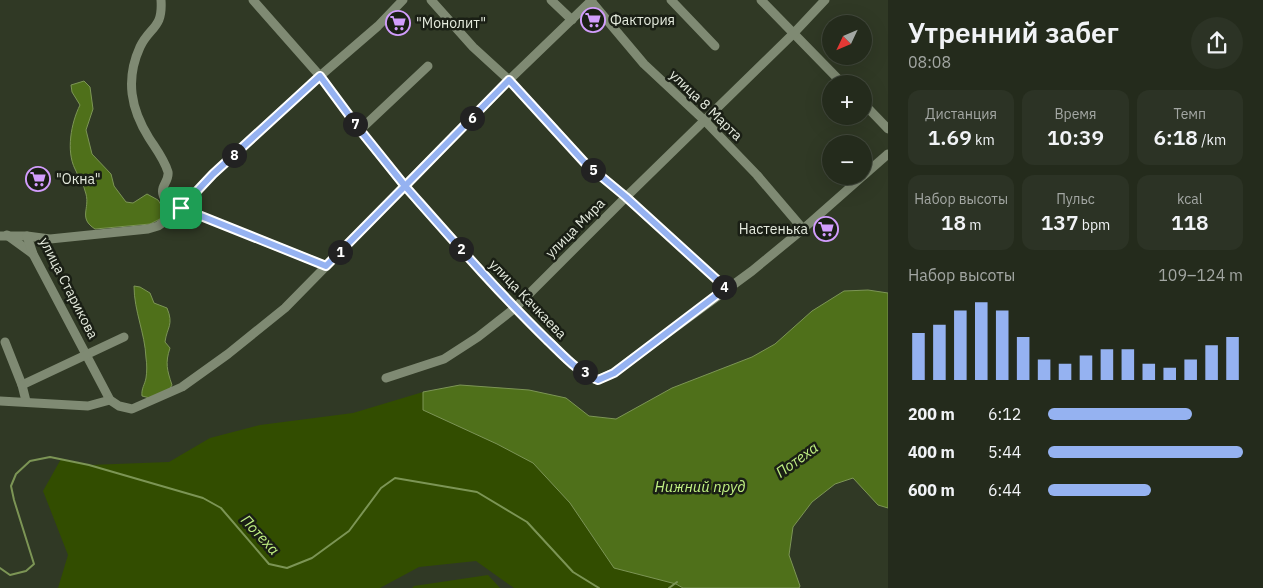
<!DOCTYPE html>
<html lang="ru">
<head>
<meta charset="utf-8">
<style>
	body { margin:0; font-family:"IBM Plex Sans",sans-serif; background:#2c3325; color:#f1f3f6; height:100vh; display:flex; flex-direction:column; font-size:19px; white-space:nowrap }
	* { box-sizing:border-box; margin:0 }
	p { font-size:16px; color:#a3a7a3 }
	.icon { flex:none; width:28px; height:28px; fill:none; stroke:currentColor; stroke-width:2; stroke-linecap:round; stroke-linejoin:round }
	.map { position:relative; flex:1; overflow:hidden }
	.drawer { display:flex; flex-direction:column; background:#242b1c; width:375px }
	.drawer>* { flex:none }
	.needle { width:32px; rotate:226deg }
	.controls { position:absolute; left:822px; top:15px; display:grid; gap:10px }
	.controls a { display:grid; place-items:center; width:50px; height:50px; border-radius:50%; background:#242b1c; box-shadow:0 5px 20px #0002,0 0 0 1px #41473b; font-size:25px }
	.pin { position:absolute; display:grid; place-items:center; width:42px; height:42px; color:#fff; margin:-21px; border-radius:10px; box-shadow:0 2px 8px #0006 }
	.km { position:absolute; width:25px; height:25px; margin:-12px; border-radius:50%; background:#222; color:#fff; font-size:14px; line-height:25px; text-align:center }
	.round { display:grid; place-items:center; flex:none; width:52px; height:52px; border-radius:26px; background:#2c3325 }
	.summary { display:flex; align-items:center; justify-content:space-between; height:85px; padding:0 20px }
	h1 { font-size:28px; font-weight:600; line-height:38px }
	.stats { display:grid; grid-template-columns:repeat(3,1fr); gap:8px; height:85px; padding:5px 20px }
	.stats div { display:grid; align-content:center; border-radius:12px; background:#2c3325; text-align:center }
	.stats b { font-size:21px; font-weight:600 }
	.stats small { font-size:14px; font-weight:400 }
	.stats p { font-size:14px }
	.chart { height:140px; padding:10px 20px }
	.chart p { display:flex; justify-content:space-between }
	.chart svg { width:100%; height:90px; margin-top:5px; stroke:#95b2f1; stroke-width:6 }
	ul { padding:0 20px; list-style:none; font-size:16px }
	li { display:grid; grid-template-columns:80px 60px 1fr; align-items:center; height:38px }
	li i { height:12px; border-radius:6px; background:#95b2f1 }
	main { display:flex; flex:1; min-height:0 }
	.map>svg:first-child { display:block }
</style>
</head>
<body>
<main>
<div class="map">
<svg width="888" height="588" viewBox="0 0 888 588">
	<rect width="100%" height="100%" fill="#303925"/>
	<g fill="#324d00">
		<path d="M423 392V410L497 444 533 463 570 503 594 539 683 588H514L476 561 419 567 380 588H58L68 555 43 491 61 459 89 465 169 462 210 438 260 425 353 413Z"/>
		<path d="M488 575 500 588H412L414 586Z"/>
	</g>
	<g fill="#4f701a" stroke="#7c9555">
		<path d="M84 81 90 87 93 109 86 130 92 154 111 174 114 186 126 202 133 203 147 194 158 200 165 211 160 219 150 224 95 229C78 218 90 209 86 194 84 185 79 178 75 169 66 151 71 123 80 105L72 92 71 85Z"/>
		<path d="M134 286 140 287 150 293 154 303 167 308C174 325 167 327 165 342L170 348C165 363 167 370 172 385L169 390 150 398 142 396C141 389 145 384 146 378 147 372 147 364 146 358 145 333 134 311 134 286Z"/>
		<path d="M868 290 888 293V508L878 505 853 478 835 484 812 502 793 527 789 555 800 586 799 588H683L676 584 614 568 570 503 533 463 497 444 423 410V392L460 385 529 390 566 398 589 416 616 419 672 388 752 357 775 344 812 311 844 291Z"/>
	</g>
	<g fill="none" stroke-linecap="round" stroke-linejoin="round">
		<g stroke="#7c9555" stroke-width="2">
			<path d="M0 568 10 575 26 571 34 564 14 500 11 486 16 474 30 461 50 457 89 465 203 498 221 508 269 564 287 568 312 558 349 531 381 488 395 478 477 492 527 522 573 572 599 588"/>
			<path d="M669 588 677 582"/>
		</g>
		<g stroke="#7f8a73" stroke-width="9">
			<path d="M161 0C163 29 150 26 140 47 125 80 131 109 149 138 156 149 164 159 168 172 169 178 165 182 163 188 160 198 171 206 178 212"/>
			<path d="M253 0 320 76 360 130 405 187 515 308 568 360 592 378 598 380 613 373 752 271 803 229 863 176"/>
			<path d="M431 0 473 47 509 80 550 124 585 163 626 197 726 288"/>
			<path d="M551 0 572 20"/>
			<path d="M671 0 715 46"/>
			<path d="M761 0 843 84"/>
			<path d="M591 1 644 64 705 121 757 175 803 229"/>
			<path d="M864 104 888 129"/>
			<path d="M360 130 428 66"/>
			<path d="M864 175 888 154"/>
			<path d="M181 208 326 266"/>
			<path d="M7 235 33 254"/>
			<path d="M0 236H27L50 239 148 229 158 226 178 212 213 174 320 76 378 26 403 0"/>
			<path d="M27 236 33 254 110 400 119 406 132 409 182 387 228 354 285 308 509 80 592 0"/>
			<path d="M5 342 22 385 26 401"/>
			<path d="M386 378 444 359 478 337 515 308 626 197 793 34 825 0"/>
			<path d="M22 385 124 337"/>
			<path d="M0 401 88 406 110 400"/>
		</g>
	</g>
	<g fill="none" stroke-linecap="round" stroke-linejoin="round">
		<defs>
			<path id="route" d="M181 208 326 266 405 186C451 238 497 291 547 340 562 354 578 373 598 380L614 373 726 288 626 197 585 163 509 80 405 186 360 130 320 76 213 174 181 208"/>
		</defs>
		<use href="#route" stroke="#fff" stroke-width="10"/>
		<use href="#route" stroke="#95b2f1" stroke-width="6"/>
	</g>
	<defs>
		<symbol id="supermarket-ring" viewBox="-11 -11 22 22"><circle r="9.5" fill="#1a1f15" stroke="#d29dfd" stroke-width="1.5"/><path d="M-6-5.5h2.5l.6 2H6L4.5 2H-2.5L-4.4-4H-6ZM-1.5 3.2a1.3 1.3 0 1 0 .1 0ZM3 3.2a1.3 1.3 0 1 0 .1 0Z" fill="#d29dfd"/></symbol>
	</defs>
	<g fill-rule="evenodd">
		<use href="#supermarket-ring" x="579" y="6" width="28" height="28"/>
		<use href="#supermarket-ring" x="384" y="9" width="28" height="28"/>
		<use href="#supermarket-ring" x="24" y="165" width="28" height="28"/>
		<use href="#supermarket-ring" x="812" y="215" width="28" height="28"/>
	</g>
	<g text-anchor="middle" stroke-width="5" stroke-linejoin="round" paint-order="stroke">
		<g font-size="14" fill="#e5ebde" stroke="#1a1f15" text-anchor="start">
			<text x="610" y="25">Фактория</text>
			<text x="416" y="28">"Монолит"</text>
			<text x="56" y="184">"Окна"</text>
			<text x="808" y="234" text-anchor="end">Настенька</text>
		</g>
		<g font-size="14" fill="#e5ebde" stroke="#1a1f15">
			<text transform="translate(706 105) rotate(44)" y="5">улица 8 Марта</text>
			<text transform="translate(575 228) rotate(-45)" y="5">улица Мира</text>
			<text transform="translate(69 288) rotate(63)" y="5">улица Старикова</text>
			<text transform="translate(528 299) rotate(46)" y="5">улица Качкаева</text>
		</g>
		<g font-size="15" font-style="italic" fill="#c1f183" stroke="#1a1f15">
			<text transform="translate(797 460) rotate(-36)" y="5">Потеха</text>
			<text x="700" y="492">Нижний пруд</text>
			<text transform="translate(260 535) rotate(47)" y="5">Потеха</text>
		</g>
	</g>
</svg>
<div class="controls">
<a><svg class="needle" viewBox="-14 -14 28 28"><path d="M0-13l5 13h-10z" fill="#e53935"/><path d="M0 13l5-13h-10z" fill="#a3a7a3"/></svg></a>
<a>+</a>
<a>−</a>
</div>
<div class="pin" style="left:181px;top:208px;background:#1e9e55"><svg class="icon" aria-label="arrive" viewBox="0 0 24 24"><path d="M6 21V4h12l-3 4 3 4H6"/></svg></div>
<b class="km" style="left:340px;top:252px">1</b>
<b class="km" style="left:461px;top:249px">2</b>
<b class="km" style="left:585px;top:372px">3</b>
<b class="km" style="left:724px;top:287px">4</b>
<b class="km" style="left:593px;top:170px">5</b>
<b class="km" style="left:472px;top:118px">6</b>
<b class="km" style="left:355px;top:124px">7</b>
<b class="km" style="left:234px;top:155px">8</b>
</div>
<section class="drawer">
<div class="summary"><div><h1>Утренний забег</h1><p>08:08</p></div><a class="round"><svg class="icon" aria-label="share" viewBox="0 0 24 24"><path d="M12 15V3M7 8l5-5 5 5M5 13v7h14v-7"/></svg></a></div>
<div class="stats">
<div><p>Дистанция</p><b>1.69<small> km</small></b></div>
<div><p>Время</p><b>10:39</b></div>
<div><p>Темп</p><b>6:18<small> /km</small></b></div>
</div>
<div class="stats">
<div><p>Набор высоты</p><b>18<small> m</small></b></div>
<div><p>Пульс</p><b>137<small> bpm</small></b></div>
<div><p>kcal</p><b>118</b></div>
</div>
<div class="chart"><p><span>Набор высоты</span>109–124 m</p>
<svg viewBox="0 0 160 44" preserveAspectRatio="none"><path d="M5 44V21M15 44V17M25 44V10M35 44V6M45 44V10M55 44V23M65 44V34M75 44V36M85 44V32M95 44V29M105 44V29M115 44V36M125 44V38M135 44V34M145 44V27M155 44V23"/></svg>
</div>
<ul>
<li><b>200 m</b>6:12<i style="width:74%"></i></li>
<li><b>400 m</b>5:44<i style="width:100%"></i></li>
<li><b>600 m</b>6:44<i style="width:53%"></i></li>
</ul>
</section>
</main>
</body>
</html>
